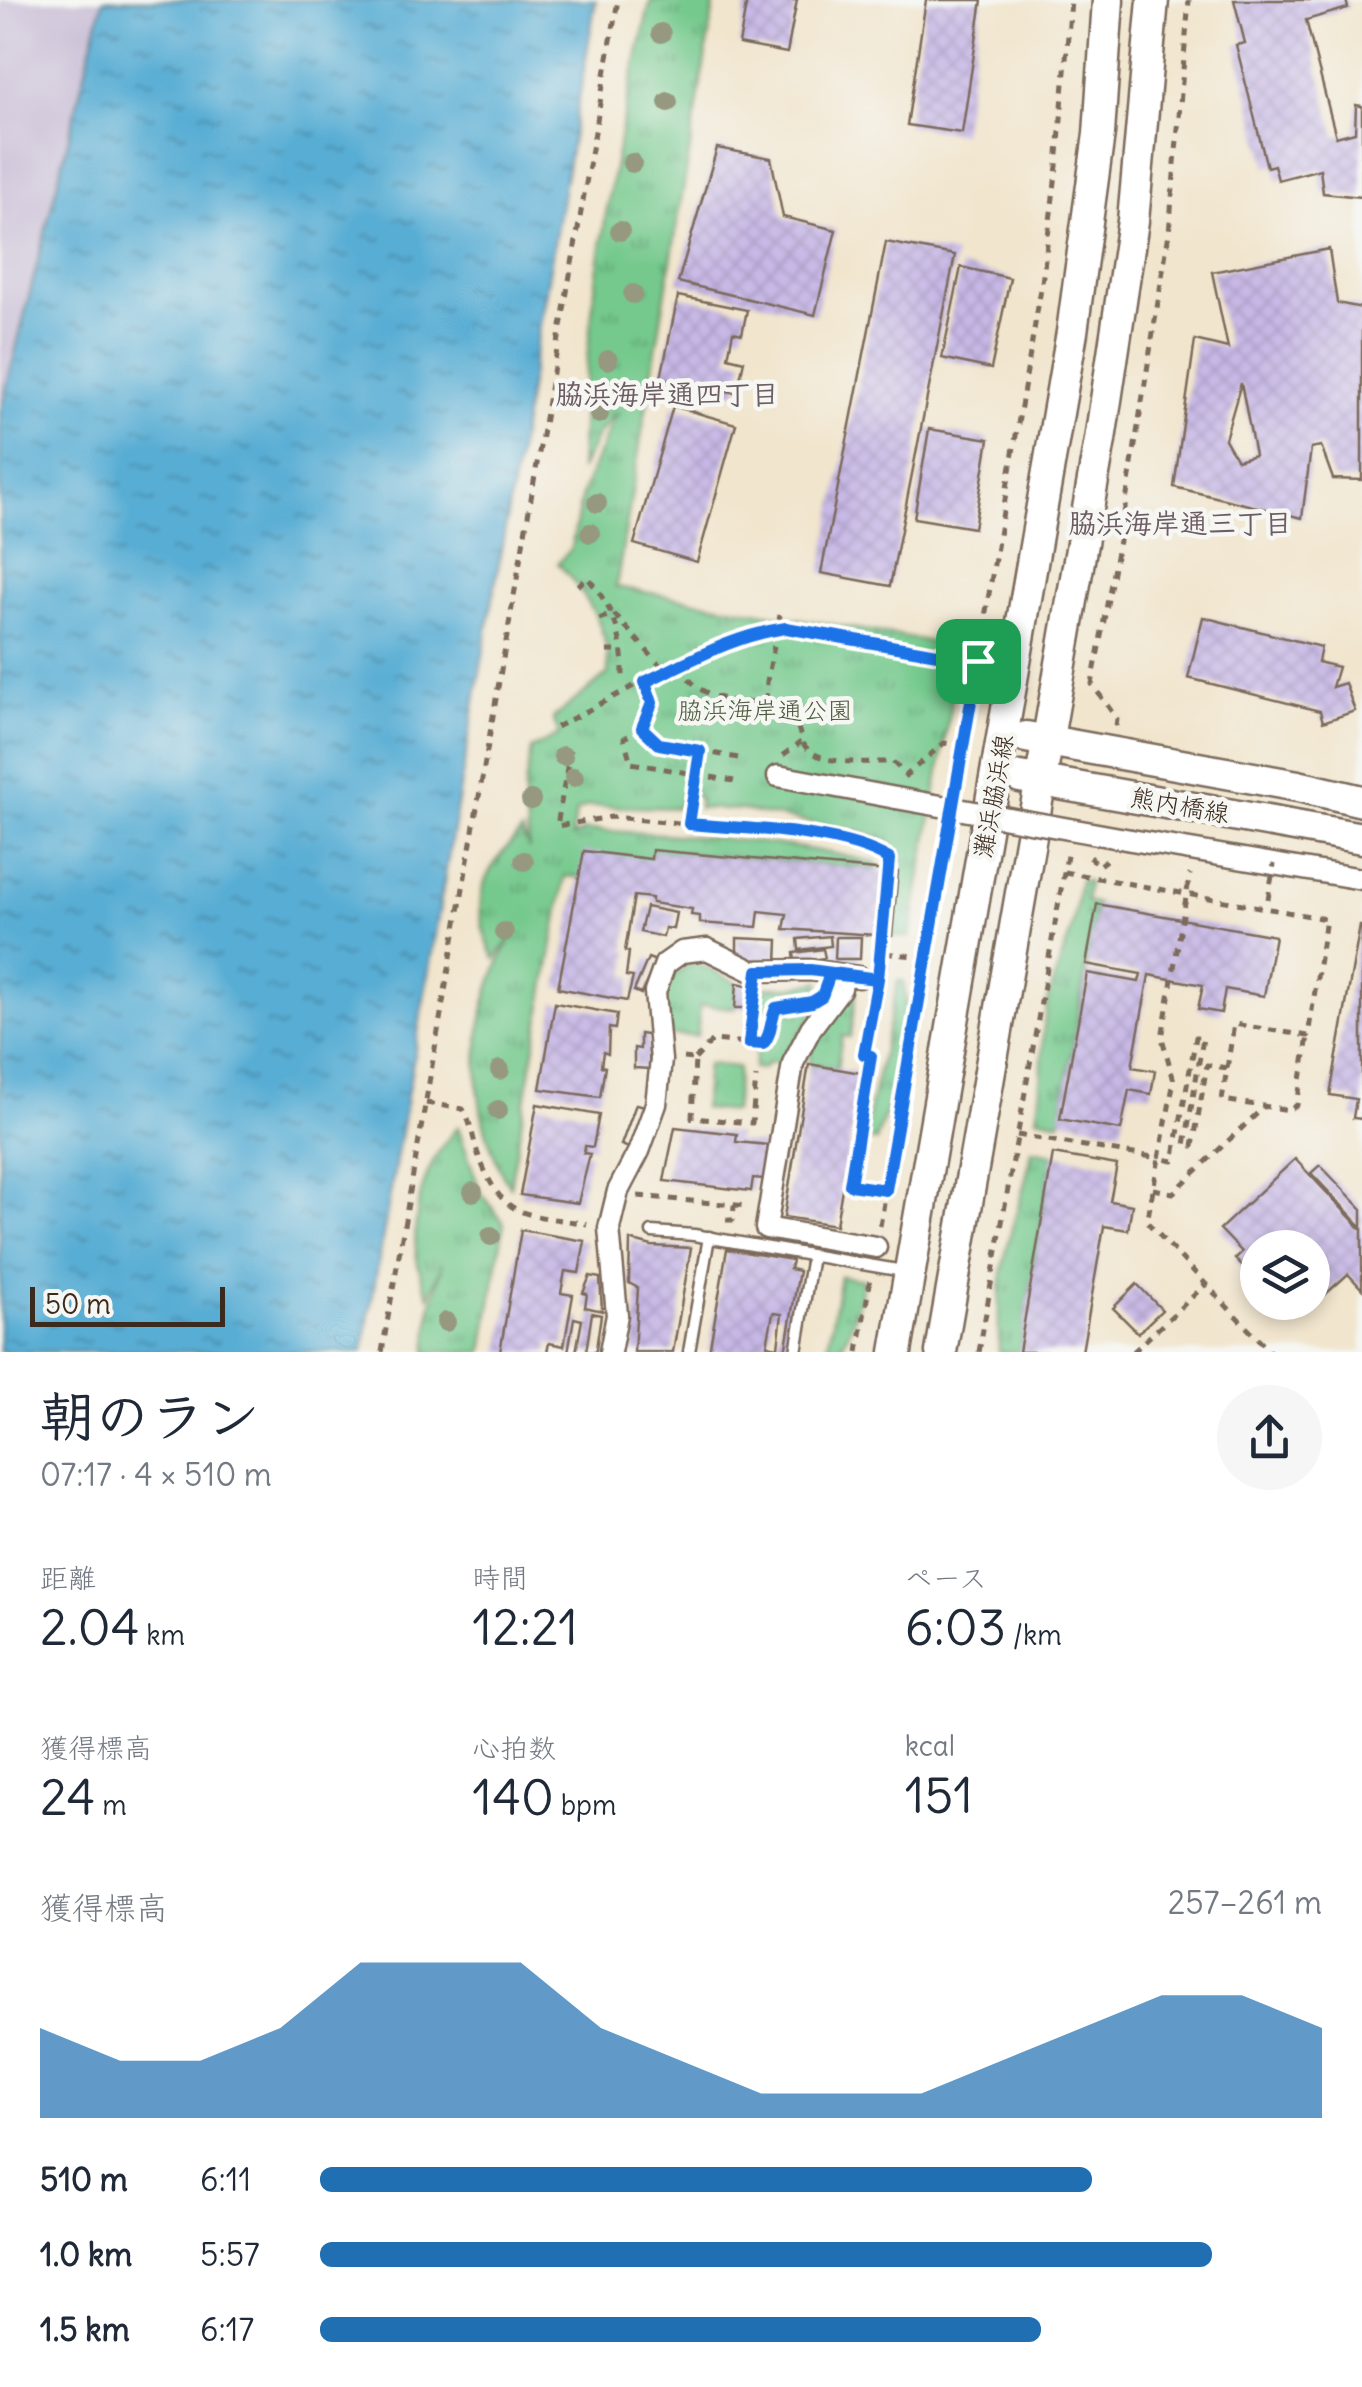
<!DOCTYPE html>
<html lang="ja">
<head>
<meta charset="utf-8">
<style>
	body { margin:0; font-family:Delius,"Klee One",sans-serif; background:#f6f6f7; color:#1f2937; height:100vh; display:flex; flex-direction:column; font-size:38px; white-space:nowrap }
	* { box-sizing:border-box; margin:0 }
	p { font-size:32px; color:#747a83 }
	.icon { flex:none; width:55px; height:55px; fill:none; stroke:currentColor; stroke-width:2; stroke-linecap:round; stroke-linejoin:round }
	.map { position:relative; height:1352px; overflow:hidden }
	.sheet { display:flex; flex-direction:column; background:#fff; flex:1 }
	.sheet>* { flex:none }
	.controls { position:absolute; left:1240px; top:1230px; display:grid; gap:20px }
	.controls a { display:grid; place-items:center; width:90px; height:90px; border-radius:50%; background:#fff; box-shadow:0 5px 15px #0003; font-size:50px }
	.scale { position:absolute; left:30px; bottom:25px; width:195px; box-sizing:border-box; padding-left:10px; border:5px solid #3b2a1e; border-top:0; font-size:28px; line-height:35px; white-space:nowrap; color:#3b2a1e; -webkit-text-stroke:8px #f6f6f2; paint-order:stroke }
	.pin { position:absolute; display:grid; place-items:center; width:85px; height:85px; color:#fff; margin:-42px; border-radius:20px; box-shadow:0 5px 15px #0006 }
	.round { display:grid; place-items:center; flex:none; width:105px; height:105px; border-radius:52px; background:#f6f6f7 }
	.overview { display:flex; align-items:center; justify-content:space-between; height:170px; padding:0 40px }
	h1 { font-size:55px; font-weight:600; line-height:75px }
	.stats { display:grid; grid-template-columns:repeat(3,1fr); gap:15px; height:170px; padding:10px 40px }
	.stats div { display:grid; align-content:center }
	.stats b { font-size:50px; font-weight:600 }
	.stats small { font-size:28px; font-weight:400 }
	.stats p { font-size:28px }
	.chart { height:280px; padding:20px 40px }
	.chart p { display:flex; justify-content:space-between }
	.chart svg { width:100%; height:180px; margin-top:10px; fill:#1f6fb2; opacity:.7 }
	ul { padding:0 40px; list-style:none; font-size:32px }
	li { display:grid; grid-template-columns:160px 120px 1fr; align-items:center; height:75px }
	li i { height:25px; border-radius:12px; background:#1f6fb2 }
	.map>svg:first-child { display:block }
</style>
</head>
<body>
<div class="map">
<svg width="1362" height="1352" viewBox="0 0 1362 1352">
	<defs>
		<pattern id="grass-tufts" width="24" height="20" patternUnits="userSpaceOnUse" patternTransform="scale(2.5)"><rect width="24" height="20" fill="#74c98d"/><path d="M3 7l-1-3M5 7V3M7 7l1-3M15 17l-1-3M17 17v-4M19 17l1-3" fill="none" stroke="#60a373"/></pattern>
		<pattern id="water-ripples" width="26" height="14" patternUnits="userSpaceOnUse" patternTransform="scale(2.5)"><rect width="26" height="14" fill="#58add4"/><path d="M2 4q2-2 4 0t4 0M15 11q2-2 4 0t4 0" fill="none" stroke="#4a8dab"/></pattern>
		<pattern id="building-cross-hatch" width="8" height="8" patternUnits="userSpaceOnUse" patternTransform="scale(2.5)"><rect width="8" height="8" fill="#c7b8e6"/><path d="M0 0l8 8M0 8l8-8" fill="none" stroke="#ac9ec5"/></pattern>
	</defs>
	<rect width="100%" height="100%" fill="#f6f6f2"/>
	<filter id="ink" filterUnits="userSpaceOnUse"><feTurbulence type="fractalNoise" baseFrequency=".01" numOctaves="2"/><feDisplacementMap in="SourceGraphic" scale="20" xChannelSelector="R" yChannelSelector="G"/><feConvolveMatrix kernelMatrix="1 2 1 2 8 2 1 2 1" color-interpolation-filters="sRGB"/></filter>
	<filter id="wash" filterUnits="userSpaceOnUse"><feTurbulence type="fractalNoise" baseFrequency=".0048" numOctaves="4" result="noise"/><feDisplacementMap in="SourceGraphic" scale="40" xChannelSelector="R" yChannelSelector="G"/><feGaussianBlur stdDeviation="2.25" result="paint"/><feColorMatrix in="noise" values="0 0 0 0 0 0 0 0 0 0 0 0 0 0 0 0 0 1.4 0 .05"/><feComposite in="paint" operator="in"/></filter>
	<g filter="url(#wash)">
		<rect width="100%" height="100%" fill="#f1e5cd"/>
		<path fill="#cabfd7" d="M0 0H103L0 413Z"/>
		<g fill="url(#grass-tufts)" stroke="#587a56" stroke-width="2.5">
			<path d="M651 0H715L616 587 961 647 910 937 892 936C894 915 903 871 895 851 890 841 878 837 868 833L741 810 698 808 699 797 682 793 678 808 588 806 576 812 572 837 585 830C681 835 782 839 876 863L878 870 652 850 651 859 579 877 565 876 510 1186C502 1177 498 1164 493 1152 466 1083 475 999 513 935L495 959C467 905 480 872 522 832L529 849 524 792 531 749 559 735 553 718 608 674C610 627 587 597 558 563L571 549 583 490 616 413 598 434 580 471C585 312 612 154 651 0Z"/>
			<path d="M1080 880 1088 881 1086 901 1097 904 1060 1122 1037 1117C1044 1081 1040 1045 1046 1009 1051 980 1065 954 1072 927 1076 912 1077 896 1080 880Z"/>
			<path d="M693 964 705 967 737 983 735 1008 700 1005 697 1036 669 1035C664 1002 654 980 693 964Z"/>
			<path d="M820 981V989C800 1008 782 992 764 1017L765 1035 757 1040 754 1038 760 987H794Z"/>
			<path d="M898 981H903L906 1000 902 1052 898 1076 876 1141 863 1139Z"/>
			<path d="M856 994 850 1037 842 1036 837 1068 809 1064C812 1034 826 1017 845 995Z"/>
			<path d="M815 1006 816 1010 780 1063 769 1062 762 1069 754 1068 757 1048 769 1045C782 999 771 1015 815 1006Z"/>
			<path d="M707 1064 738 1067 734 1112 703 1109Z"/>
			<path d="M458 1127 480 1191 504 1223 483 1352H427L431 1306 443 1263 429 1296C402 1242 417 1169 458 1127Z"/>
			<path d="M1032 1150 1053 1154 1019 1352H999C998 1320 998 1289 1005 1257 1012 1221 1026 1187 1032 1150Z"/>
			<path d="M840 1276 863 1280C858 1306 852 1330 838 1352H827Z"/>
		</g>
		<path fill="url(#water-ripples)" stroke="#4a6c79" stroke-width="2.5" d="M103 0H596L363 1352H0V413Z"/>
		<g id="blocks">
			<g fill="url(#building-cross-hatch)" fill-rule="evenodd">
				<path d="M747 0H797L787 53 739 44Z"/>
				<path d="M926 0H982L962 133 907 125Z"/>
				<path d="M1234 0H1346L1348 8 1306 20 1336 137 1355 132 1356 105 1362 106V197L1323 193 1320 169 1278 180 1274 165 1267 167 1236 45 1245 43Z"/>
				<path d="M717 148 771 158 783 217 836 230 815 315 678 282Z"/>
				<path d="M886 242 955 255 890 586 821 573Z"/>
				<path d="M1329 249 1337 303 1362 308V480L1333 479 1321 446 1311 448 1302 518 1174 487 1195 340 1228 348 1212 272ZM1241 383 1255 455 1237 460 1225 439Z"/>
				<path d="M961 267 1010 278 991 369 942 358Z"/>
				<path d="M678 296 747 310 742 334 733 332 728 357 744 361 737 393 661 378Z"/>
				<path d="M673 406 736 424 697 562 634 544Z"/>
				<path d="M929 429 989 439 974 528 914 518Z"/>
				<path d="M1203 617 1321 647 1318 662 1338 667 1332 687 1345 683 1355 711 1323 722 1320 711 1188 678Z"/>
				<path d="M652 850 898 872 892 936 784 929 787 914 759 911 757 927 700 923V916L691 915 692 909 652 903V898L634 896 625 951 629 952 626 976 633 977 627 1001 558 988 584 851 651 859Z"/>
				<path d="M1097 904 1275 936 1264 996 1225 989 1221 1013 1198 1009 1203 985 1149 975 1132 1067 1155 1071 1151 1094 1129 1090 1121 1130 1060 1119 1087 973 1139 982 1141 974 1086 964Z"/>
				<path d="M646 907 676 913 673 929 665 928 663 937 640 932Z"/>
				<path d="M1360 926H1362V1119L1353 1118 1356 1099 1330 1095Z"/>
				<path d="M830 936 831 946 799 950 798 939Z"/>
				<path d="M836 937H861L860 959H835Z"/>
				<path d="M737 938 778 940 777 963 746 960 737 953Z"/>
				<path d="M823 949 825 958 795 962 794 953Z"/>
				<path d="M648 958 656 961 641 994 634 991Z"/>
				<path d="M737 983 752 986 749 1008H735Z"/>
				<path d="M555 1003 617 1014 615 1029 609 1028 608 1054 603 1052 601 1066 605 1067 600 1097 540 1089Z"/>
				<path d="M640 1034 648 1035 650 1069 634 1068V1048L640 1049Z"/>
				<path d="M809 1064 861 1073 836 1225 784 1217Z"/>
				<path d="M537 1104 599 1115 593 1147 585 1146 584 1153 590 1154 578 1203 520 1195Z"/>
				<path d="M636 1104 645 1106 629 1148 621 1145Z"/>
				<path d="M675 1127 737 1134 736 1142 768 1145 764 1179 753 1178 751 1191 664 1181Z"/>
				<path d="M1053 1154 1117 1165 1110 1201 1132 1205 1128 1230 1104 1226 1082 1352H1019Z"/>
				<path d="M1295 1159 1362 1230V1289L1348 1274 1318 1301 1312 1296V1248H1258V1273L1253 1277 1235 1259 1242 1252 1220 1229Z"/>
				<path d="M1320 1165 1362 1209V1227L1311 1173Z"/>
				<path d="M521 1230 585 1241 579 1273 565 1271 561 1293 573 1295 564 1346 549 1343 547 1352H500Z"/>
				<path d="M630 1240 652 1246 691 1248 673 1352H634L638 1288 629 1283Z"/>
				<path d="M727 1249 792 1260 790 1269 799 1271 785 1352H709ZM773 1313 782 1314 778 1347 767 1345Z"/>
				<path d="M590 1276 600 1278 602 1311 585 1307 587 1294 583 1293Z"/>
				<path d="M1137 1284 1162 1310 1138 1333 1113 1308Z"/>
				<path d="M592 1313 601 1315 596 1349 595 1352H586Z"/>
				<path d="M574 1318 582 1320 576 1352H568Z"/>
			</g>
		</g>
	</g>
	<g filter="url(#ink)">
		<use href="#blocks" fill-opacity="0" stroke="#7b6b5b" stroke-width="2.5"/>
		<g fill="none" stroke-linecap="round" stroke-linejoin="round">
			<defs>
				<g id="lane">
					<path d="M652 1232 694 1235 909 1272"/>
					<path d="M689 1352 709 1237"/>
					<path d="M796 1352 812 1256"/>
				</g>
				<g id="street">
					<path d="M778 776 896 798"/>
					<path d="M1131 840 1362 879"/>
					<path d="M844 975 841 988 811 1028 793 1063 766 1228 876 1247"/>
					<path d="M610 1352 617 1315 609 1228 618 1191 639 1151 656 1104 661 1060 655 992 665 964 682 952 707 949 752 971 810 970 859 977"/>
				</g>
				<g id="secondary">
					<path d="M1026 737 1298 786 1362 801"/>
					<path d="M1020 777 1362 838"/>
					<path d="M896 1352 1072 332 1099 134 1108 0"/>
					<path d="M941 1352 1100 440 1133 221 1153 0"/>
				</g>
			</defs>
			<use href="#lane" stroke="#7b6b5b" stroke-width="15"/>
			<use href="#street" stroke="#7b6b5b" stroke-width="25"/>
			<use href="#secondary" stroke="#7b6b5b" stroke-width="35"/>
			<g stroke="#7b6b5b" stroke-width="5" stroke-dasharray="8 8" stroke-linecap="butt">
				<path d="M578 586 587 577C614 609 623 635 623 677"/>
				<path d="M599 619 614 614 666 672"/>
				<path d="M607 651H623"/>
				<path d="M680 665C694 694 721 701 751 702 762 703 772 701 782 706 796 714 797 725 801 738 810 769 868 761 893 762L906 775"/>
				<path d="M645 682C657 706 649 729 624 738L631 763 734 781"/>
				<path d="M766 701 767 681 780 615"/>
				<path d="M1116 726 1117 719 1092 684 1124 514 1169 233 1189 0"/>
				<path d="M556 727C626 692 710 638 786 628L977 661"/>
				<path d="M642 727 659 743 738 758"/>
				<path d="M570 750 557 826 611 817 779 832 873 849 889 859 883 953"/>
				<path d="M783 755 801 742"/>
				<path d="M904 777 944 743 963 746"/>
				<path d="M956 787 1042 283 1057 166 1071 0"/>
				<path d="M689 824 700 751"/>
				<path d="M1094 857 1091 859 1098 866 1106 860"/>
				<path d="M1064 872 1326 919 1308 1036 1234 1024 1222 1100 1290 1110 1297 1105 1308 1036"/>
				<path d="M880 966 883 953 926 957"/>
				<path d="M876 992 864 1054 871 1056 849 1185 886 1190"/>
				<path d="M749 1043 763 1044C772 1035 770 1020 776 1009L799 1004"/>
				<path d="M683 1058 695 1059 692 1118 752 1123 756 1077"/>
				<path d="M695 1059 713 1040 749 1043 755 993"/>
				<path d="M1227 1068 1207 1065 1193 1146 1185 1145 1203 1038 1196 1037 1173 1161 1159 1158 1147 1222 1270 1352"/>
				<path d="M426 1103 463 1109C471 1122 473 1139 478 1154 503 1221 523 1213 587 1224"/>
				<path d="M1017 1135 1159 1158 1174 1081 1162 1038 1190 874"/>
				<path d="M1153 1189 1173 1193 1265 1106"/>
				<path d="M638 1196 746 1206"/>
				<path d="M726 1220H733L734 1205"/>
				<path d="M880 1226 949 828"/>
				<path d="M382 1352 618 0"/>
				<path d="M858 1352 870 1281"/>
				<path d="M979 1352 1068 850"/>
				<path d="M1133 1352 1206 1284"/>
			</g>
			<use href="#lane" stroke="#fff" stroke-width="10"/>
			<use href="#street" stroke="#fff" stroke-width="20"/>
			<use href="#secondary" stroke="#fff" stroke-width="30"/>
			<defs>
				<path id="street-bridge" d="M896 798 1131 840"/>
			</defs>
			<use href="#street-bridge" stroke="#7b6b5b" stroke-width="25" stroke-linecap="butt"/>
			<path stroke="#7b6b5b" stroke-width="5" stroke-dasharray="8 8" stroke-linecap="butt" d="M1268 899 1274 864"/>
			<use href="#street-bridge" stroke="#fff" stroke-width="20"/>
		</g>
		<g fill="#96997f">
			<circle cx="661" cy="33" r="10"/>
			<circle cx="668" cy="102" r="10"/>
			<circle cx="632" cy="163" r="10"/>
			<circle cx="620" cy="231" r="10"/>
			<circle cx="633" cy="294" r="10"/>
			<circle cx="608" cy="360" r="10"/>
			<circle cx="599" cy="414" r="10"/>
			<circle cx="597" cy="503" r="10"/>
			<circle cx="590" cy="533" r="10"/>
			<circle cx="563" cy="756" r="10"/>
			<circle cx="574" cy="777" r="10"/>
			<circle cx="531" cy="800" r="10"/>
			<circle cx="524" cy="861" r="10"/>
			<circle cx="504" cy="932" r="10"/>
			<circle cx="500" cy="1070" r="10"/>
			<circle cx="498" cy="1110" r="10"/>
			<circle cx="473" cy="1192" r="10"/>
			<circle cx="491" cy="1236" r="10"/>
			<circle cx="446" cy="1322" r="10"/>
		</g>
	</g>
	<g fill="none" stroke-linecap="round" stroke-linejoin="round" filter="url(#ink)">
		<defs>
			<path id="route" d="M978 661 786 628C735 635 692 660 645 682L652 703 642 728 659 744 700 751 689 824C746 829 841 830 889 859L878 979 810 970 758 971 749 1043 763 1044C772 1035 770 1020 776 1008L812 1002 822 996 830 974 878 979 864 1054 871 1056 850 1185 886 1190 978 661"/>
		</defs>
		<use href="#route" stroke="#fff" stroke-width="20"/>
		<use href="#route" stroke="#1a73e8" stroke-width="12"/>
	</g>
	<g text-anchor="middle" stroke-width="9" stroke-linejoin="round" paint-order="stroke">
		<g font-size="25" fill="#4c5a3f" stroke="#f6f6f2">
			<text x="765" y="719">脇浜海岸通公園</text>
		</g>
		<g font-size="25" fill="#3b2a1e" stroke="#f6f6f2">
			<text transform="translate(993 796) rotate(-80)" y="9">灘浜脇浜線</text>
			<text transform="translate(1180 805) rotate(10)" y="9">熊内橋線</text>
		</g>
		<g font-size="28" font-weight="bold" fill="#6c5c64" stroke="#f6f6f2">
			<text x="667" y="404">脇浜海岸通四丁目</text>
			<text x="1180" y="533">脇浜海岸通三丁目</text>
		</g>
	</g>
</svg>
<div class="controls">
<a><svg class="icon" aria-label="layers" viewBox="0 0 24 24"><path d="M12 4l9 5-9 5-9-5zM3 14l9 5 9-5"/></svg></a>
</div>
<div class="scale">50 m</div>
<div class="pin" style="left:978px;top:661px;background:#1e9e55"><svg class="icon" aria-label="arrive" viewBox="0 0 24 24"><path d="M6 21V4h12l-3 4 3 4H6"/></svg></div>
</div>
<section class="sheet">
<div class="overview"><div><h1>朝のラン</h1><p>07:17 · 4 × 510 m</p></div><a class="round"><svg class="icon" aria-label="share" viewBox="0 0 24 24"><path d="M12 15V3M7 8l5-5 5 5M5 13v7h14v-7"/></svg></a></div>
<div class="stats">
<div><p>距離</p><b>2.04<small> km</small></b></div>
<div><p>時間</p><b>12:21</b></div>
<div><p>ペース</p><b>6:03<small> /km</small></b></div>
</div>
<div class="stats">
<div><p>獲得標高</p><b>24<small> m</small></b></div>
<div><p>心拍数</p><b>140<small> bpm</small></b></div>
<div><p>kcal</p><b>151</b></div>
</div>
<div class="chart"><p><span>獲得標高</span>257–261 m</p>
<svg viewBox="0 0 160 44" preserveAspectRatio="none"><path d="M0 44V22L10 30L20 30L30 22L40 6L50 6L60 6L70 22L80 30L90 38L100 38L110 38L120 30L130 22L140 14L150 14L160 22V44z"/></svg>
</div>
<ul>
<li><b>510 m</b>6:11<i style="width:77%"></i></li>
<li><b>1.0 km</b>5:57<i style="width:89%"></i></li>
<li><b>1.5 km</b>6:17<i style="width:72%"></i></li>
</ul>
</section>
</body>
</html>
